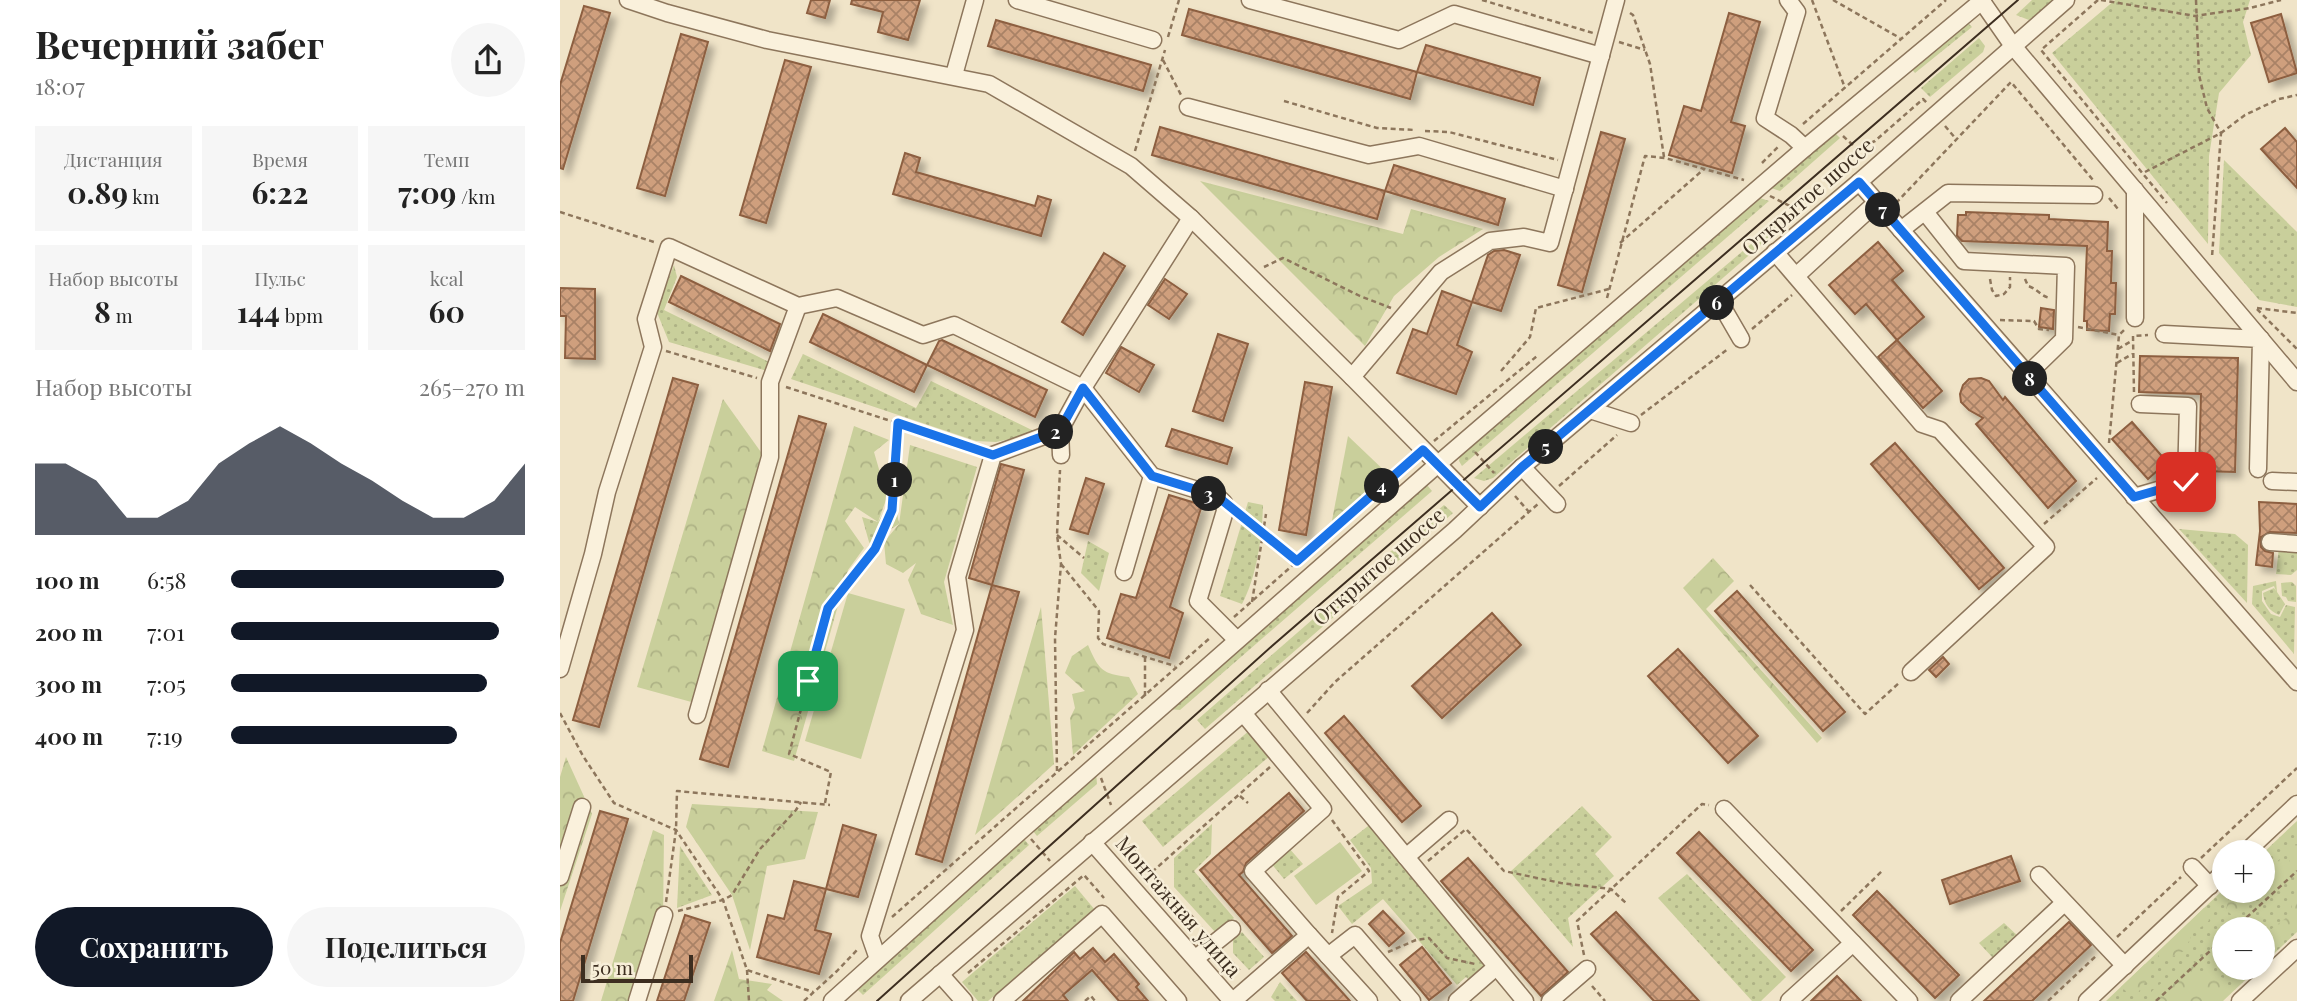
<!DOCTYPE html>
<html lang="ru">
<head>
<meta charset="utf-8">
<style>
	body { margin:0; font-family:"Playfair Display",serif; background:#f6f6f6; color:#222; height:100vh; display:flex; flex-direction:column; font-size:26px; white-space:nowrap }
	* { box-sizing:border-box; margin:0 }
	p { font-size:23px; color:#767676 }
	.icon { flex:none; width:38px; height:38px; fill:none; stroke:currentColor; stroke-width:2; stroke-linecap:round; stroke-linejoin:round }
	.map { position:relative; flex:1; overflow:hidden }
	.panel { display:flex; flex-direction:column; background:#fff; width:560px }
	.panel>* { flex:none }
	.controls { position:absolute; left:1652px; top:840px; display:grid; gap:14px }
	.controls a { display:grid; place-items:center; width:63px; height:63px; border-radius:50%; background:#fff; box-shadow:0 4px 10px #0003; font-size:35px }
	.scale { position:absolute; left:21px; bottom:18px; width:112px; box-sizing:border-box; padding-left:7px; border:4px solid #3d2e20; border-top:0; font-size:19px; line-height:24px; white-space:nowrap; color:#3d2e20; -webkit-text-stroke:5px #f7eed8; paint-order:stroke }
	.pin { position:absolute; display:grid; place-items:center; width:60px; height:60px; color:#fff; margin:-30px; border-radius:14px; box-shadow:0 4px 10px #0006 }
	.km { position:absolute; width:35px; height:35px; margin:-18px; border-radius:50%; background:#222; color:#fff; font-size:19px; line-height:35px; text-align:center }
	.round { display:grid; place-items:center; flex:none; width:74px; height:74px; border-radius:37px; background:#f6f6f6 }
	.headline { display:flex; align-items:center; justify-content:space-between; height:119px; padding:0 35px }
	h1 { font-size:38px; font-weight:700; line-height:52px }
	.metrics { display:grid; grid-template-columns:repeat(3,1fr); gap:10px; height:119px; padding:7px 35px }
	.metrics div { display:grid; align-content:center; border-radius:0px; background:#f6f6f6; text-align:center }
	.metrics b { font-size:30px; font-weight:700 }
	.metrics small { font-size:19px; font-weight:400 }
	.metrics p { font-size:19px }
	.chart { height:196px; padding:14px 35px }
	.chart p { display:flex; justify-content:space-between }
	.chart svg { width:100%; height:126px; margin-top:7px; fill:#111827; opacity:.7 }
	.action { display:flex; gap:14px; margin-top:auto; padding:14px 35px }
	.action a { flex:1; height:80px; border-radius:42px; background:#111827; color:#fff; font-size:28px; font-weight:700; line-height:80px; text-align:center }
	.action a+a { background:#f6f6f6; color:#222 }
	ul { padding:0 35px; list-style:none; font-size:23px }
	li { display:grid; grid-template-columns:112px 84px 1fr; align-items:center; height:52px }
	li i { height:18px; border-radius:9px; background:#111827 }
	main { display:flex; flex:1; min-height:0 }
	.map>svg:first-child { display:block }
</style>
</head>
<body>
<main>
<section class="panel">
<div class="headline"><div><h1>Вечерний забег</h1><p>18:07</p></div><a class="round"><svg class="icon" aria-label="share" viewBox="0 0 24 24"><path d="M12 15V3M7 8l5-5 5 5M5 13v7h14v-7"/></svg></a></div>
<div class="metrics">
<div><p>Дистанция</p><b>0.89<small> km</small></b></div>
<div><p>Время</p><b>6:22</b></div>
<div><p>Темп</p><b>7:09<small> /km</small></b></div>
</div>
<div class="metrics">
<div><p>Набор высоты</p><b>8<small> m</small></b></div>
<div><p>Пульс</p><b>144<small> bpm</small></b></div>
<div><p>kcal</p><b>60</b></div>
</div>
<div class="chart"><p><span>Набор высоты</span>265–270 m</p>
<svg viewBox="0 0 160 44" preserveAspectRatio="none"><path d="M0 44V19L10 19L20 25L30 38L40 38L50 32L60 19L70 12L80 6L90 12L100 19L110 25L120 32L130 38L140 38L150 32L160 19V44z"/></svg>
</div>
<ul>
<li><b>100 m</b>6:58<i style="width:93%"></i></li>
<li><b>200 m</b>7:01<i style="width:91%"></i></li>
<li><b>300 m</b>7:05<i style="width:87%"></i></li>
<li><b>400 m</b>7:19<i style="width:77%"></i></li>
</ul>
<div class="action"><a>Сохранить</a><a>Поделиться</a></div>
</section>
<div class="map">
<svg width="1737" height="1001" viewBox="0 0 1737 1001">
	<defs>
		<pattern id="green-dots" width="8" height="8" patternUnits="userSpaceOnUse" patternTransform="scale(1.75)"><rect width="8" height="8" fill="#c9cf9b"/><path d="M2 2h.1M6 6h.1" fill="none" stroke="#aeb285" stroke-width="1.8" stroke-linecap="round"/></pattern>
		<pattern id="forest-crowns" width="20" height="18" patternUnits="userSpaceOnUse" patternTransform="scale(1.75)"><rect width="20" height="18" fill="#c9cf9b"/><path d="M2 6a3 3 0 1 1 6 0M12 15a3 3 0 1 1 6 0" fill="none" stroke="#aeb285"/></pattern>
		<pattern id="building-cross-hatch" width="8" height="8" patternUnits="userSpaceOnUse" patternTransform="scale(1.75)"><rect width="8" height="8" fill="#cf9f7d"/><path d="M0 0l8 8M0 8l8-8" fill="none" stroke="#a98266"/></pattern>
		<filter id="shadow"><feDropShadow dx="6" dy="6" stdDeviation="3.5" flood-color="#0004"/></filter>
	</defs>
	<rect width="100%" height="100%" fill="#f0e4c8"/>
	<g fill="url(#green-dots)">
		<path d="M1472 0H1494L1469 20 1456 15Z"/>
		<path d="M1555 0H1690L1683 22 1691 55 1659 93 1649 156 1648 244 1492 53Z"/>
		<path d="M1408 23 1412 27 1355 73 1350 67 1401 26Z"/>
		<path d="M1419 38 1425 46 1423 52 1370 97 1361 88Z"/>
		<path d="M1275 133 1280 138 1220 191 1211 188Z"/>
		<path d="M1664 160 1737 232V307L1699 300 1659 253Z"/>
		<path d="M1200 198 1209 201 902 466 899 461 900 456Z"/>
		<path d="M1229 212 1233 217 933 478 924 481 914 478Z"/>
		<path d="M114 265 117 277 104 310 215 365 214 373 109 342 96 310Z"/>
		<path d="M243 354 356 408 371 381 478 433 436 442 416 441 231 379Z"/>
		<path d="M867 485 872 491 620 710 608 709Z"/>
		<path d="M334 496 339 524 320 536 319 555 309 542 302 517 318 522Z"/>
		<path d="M688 502 703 505C702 538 697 575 682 604L660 596Z"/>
		<path d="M884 505 893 513 645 729 637 720Z"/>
		<path d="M1619 529 1675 534 1688 545 1687 603Z"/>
		<path d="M528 541 549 553 539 591 521 573Z"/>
		<path d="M1719 547 1737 549V570L1731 575 1716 574Z"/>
		<path d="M1716 581 1717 592 1725 604 1719 615C1709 611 1704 603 1703 593L1714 588 1716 591 1714 586 1702 591V601L1711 614 1720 617 1726 605 1735 607 1734 654 1692 604 1693 586Z"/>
		<path d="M1732 582 1736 586V602L1728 601 1726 597 1722 596 1721 583Z"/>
		<path d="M690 730 711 755 603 847 582 821Z"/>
		<path d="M536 773 537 784 477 836 473 831Z"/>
		<path d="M1022 806 1052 837 1035 854 1054 876 1008 918 1013 947 950 872Z"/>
		<path d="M1737 821V932L1703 964V929H1664V968H1698L1663 1001H1546L1664 889 1703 891V853Z"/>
		<path d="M812 823 931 967 912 983 906 977 897 985 823 899 792 924 778 906 812 883 811 868 790 840Z"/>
		<path d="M652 824 651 854 634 871 674 918 656 933 614 887V858Z"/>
		<path d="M464 839 469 845 303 995 298 990Z"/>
		<path d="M120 846 152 895 117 908Z"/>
		<path d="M728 847 743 864 724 879 710 862Z"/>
		<path d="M1127 874 1226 977 1201 1001H1192L1098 898Z"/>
		<path d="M515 886 535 910 428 1001H418L402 982Z"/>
		<path d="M1444 923 1459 937 1434 959 1419 943Z"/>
		<path d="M682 932 704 957 689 970 673 953V940Z"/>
		<path d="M720 982 737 1001H715L711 997Z"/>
	</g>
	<g fill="url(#forest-crowns)">
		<path d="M640 181 843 234 851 209 923 229 879 257 834 296 805 346Z"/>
		<path d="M163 399 203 455 135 703 77 687Z"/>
		<path d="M294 426 329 440 314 452 327 497 318 522 295 507 285 521 304 548 288 570 234 761 202 751Z"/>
		<path d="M788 436 830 476 771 526Z"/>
		<path d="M350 445 417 467 384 582 393 625 361 614 348 580 356 563 343 573 326 564 324 542 339 524Z"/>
		<path d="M1153 558 1174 581 1146 609 1262 738 1257 743 1123 588Z"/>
		<path d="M481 607 494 764 415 835Z"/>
		<path d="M528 645C539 670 542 674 569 677L578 694 513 755 510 718 515 708 512 694 525 691 505 673 512 656Z"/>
		<path d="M6 757 32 814 0 911V777Z"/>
		<path d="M132 804 258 812 245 859 207 866 190 950 172 895 126 827Z"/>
		<path d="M93 830 104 835 103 919 76 1001H41Z"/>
		<path d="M1733 844H1737V869L1712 893 1699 900 1692 898 1684 904 1683 912 1672 915 1666 910 1670 893 1703 891V886L1707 887 1705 870 1720 859 1727 865 1731 858 1728 852Z"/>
		<path d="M1737 898V926L1730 933 1727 931 1711 944 1703 957V929H1686V925L1698 923 1702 928 1709 931 1732 913 1731 899Z"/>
		<path d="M1644 908 1648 913 1649 921 1637 930 1630 928 1628 933 1631 937 1624 951 1602 962 1597 953Z"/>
		<path d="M172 950 179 979 212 984 207 990 223 1001H154Z"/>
		<path d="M1632 957 1638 975 1651 974 1664 978V987L1667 993 1658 1001H1591L1592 991Z"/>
		<path d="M1585 964 1593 969C1589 980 1583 984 1578 993L1567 992 1561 987Z"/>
	</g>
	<g fill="#c9cf9b">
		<path d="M288 593 345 609 301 759 245 741Z"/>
		<path d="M780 842 802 871 756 905 734 876Z"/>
	</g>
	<g fill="url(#building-cross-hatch)" stroke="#8d5f41" stroke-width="2" filter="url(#shadow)">
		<path d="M251 0H270L265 18 247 13Z"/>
		<path d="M292 0H360L348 40 318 32 323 12 291 4Z"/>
		<path d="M24 6 50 13 3 169 0 168V85Z"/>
		<path d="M629 9 857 72 850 99 622 35Z"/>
		<path d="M1169 13 1200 22 1171 122 1185 126 1172 173 1109 155 1124 106 1141 111Z"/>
		<path d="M1721 14 1737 73 1709 82 1691 23Z"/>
		<path d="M436 20 591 65 583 91 428 46Z"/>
		<path d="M121 34 148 42 105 196 77 188Z"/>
		<path d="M866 45 980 78 973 105 857 72Z"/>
		<path d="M225 60 251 67 206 223 180 215Z"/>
		<path d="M600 127 825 191 817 219 592 155Z"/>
		<path d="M1725 128 1737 142V188L1701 149Z"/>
		<path d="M1041 132 1065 139 1022 292 998 285Z"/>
		<path d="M345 153 360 158 356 172 475 206 478 196 491 200 481 236 333 194Z"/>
		<path d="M834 165 945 199 938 225 825 191Z"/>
		<path d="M1406 212 1489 215V219L1548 222 1547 251H1552L1551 283H1556L1555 314H1550L1549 331 1527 330V321H1524L1527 246 1402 241 1397 236 1398 215H1406Z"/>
		<path d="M1318 242 1343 271 1332 280 1364 317 1337 340 1306 304 1295 314 1269 285Z"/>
		<path d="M944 250 960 255 941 311 912 302 928 255 934 251Z"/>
		<path d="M544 253 565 266 523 335 502 322Z"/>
		<path d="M121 276 220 324 210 351 109 302Z"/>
		<path d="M605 279 627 294 609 319 588 305Z"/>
		<path d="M0 288 35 289V359L5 358 6 316H0Z"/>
		<path d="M882 291 912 302 897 345 912 352 896 394 837 373 853 329 867 334Z"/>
		<path d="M1481 308 1494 310 1493 329 1479 327Z"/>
		<path d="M263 314 367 365 354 392 250 342Z"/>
		<path d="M658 334 688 344 663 421 633 411Z"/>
		<path d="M382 340 487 390 475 417 367 365 379 341Z"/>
		<path d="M1337 340 1382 391 1363 408 1318 357Z"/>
		<path d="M561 347 594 365 579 392 546 373Z"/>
		<path d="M1580 356 1678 358 1675 472 1639 471 1641 394 1579 392Z"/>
		<path d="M113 378 138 385 39 727 13 720Z"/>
		<path d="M1421 378 1429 381 1443 400 1445 397 1516 481 1488 508 1416 424 1423 418 1409 410 1401 402 1400 394 1403 385 1409 379Z"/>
		<path d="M745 382 772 387 746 535 719 530Z"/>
		<path d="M239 416 266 424 168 767 140 759Z"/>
		<path d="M1572 422 1607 462 1588 479 1552 439Z"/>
		<path d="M612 429 672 448 667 464 606 446Z"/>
		<path d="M1335 443 1444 568 1419 589 1311 464Z"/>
		<path d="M441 464 464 470 432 585 409 578Z"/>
		<path d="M526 478 544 484 528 534 510 529Z"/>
		<path d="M609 495 642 505 610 607 623 613 609 658 547 638 561 594 576 598Z"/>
		<path d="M1699 502 1737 504V533L1710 532 1701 537V547L1705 551 1713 553 1712 567 1696 565 1700 531Z"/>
		<path d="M432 585 459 592 382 862 356 854Z"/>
		<path d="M1177 591 1285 712 1263 731 1155 611Z"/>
		<path d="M932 613 961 645 882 718 852 686Z"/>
		<path d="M1118 649 1198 736 1168 763 1088 676Z"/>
		<path d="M1383 657 1389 664 1376 677 1369 670Z"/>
		<path d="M784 716 861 806 842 822 765 733Z"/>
		<path d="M729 793 744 811 686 863 683 872 679 875 732 936 712 953 640 870Z"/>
		<path d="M40 811 68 819 13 1001H0V943Z"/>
		<path d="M283 825 316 835 298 897 266 889Z"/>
		<path d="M1139 832 1253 950 1231 971 1117 853Z"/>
		<path d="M1451 856 1460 881 1390 904 1382 880Z"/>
		<path d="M908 858 1008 972 981 996 881 881Z"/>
		<path d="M234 881 266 889 255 930 271 934 259 974 197 957 208 915 224 919Z"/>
		<path d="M1317 891 1399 975 1375 998 1293 915Z"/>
		<path d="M823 911 844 933 829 946 809 924Z"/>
		<path d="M1056 912 1139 1001H1094L1031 934Z"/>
		<path d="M125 915 150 923 124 1001H97Z"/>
		<path d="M1509 922 1531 945 1472 1001H1424Z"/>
		<path d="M862 947 891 983 869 1000 840 965Z"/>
		<path d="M533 948 545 962 554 954 579 984 576 987 588 1001H559L532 970 503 995 508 1001H463L514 952 520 959Z"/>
		<path d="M746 952 790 1001H747L722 973Z"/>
		<path d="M1277 976 1301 1001H1251Z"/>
	</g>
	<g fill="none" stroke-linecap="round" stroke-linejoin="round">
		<defs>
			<g id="minor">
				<path d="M68 0 107 13 207 40 429 84 571 166 631 218 792 377 920 507"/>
				<path d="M457 0 593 40"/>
				<path d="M690 0 839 40 894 14 1041 56"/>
				<path d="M1228 0 1237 12 1205 118 1231 135 1245 148"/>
				<path d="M1421 0 1453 46 1737 382"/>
				<path d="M394 75 415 0"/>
				<path d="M628 107 809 155 859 146 1005 189"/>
				<path d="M1299 182 1737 682"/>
				<path d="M1575 190V318"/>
				<path d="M1365 212 1404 261 1506 266 1504 339 1467 375"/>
				<path d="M1341 230 1388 193 1534 195"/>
				<path d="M1215 252 1362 424 1380 430 1486 547 1351 672"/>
				<path d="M1236 276 1317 202"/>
				<path d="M1159 301 1181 339"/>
				<path d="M1604 334 1701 339 1698 469"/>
				<path d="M792 377 881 272 930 241 964 237 990 243 1056 0"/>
				<path d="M1030 410 1071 423"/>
				<path d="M501 455 500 430 523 388 631 218"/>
				<path d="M962 467 997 504"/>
				<path d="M592 476 657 496 664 503 665 511 638 601 677 640"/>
				<path d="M1712 481 1737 482"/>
				<path d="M1574 497 1626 482 1628 406 1580 404"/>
				<path d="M1710 542 1737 544"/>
				<path d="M0 669 33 554 47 492 93 347 86 319 109 247 238 306 277 298 363 335 394 325 523 388 592 476 564 572"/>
				<path d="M708 690 965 1001"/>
				<path d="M137 715 210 457V382L238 306"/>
				<path d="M1164 809 1349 1001"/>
				<path d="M532 842 672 1001"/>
				<path d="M1686 852 1737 804"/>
				<path d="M846 857 889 820"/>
				<path d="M1632 867 1650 886"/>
				<path d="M1479 875 1565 966"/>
				<path d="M0 877 22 807"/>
				<path d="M749 935 809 1001"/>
				<path d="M768 956 795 935 852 1001"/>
				<path d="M636 958 672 929"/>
				<path d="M318 959 310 936 405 630 397 577 433 455 500 430"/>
				<path d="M380 974 404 1001"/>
				<path d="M77 1001 104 915"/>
				<path d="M272 1001 463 829 878 464 1245 148 1423 0"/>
				<path d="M349 1001 895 530 962 467 1299 182 1506 0"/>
				<path d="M442 1001 542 914 618 1001"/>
				<path d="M673 1001 749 935 693 871 763 809 683 713"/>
				<path d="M897 1001 936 967"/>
				<path d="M990 1001 1027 969"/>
				<path d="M1229 1001 1293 943"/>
				<path d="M1399 1001 1504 903"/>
				<path d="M1527 1001 1664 872"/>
				<path d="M1680 1001 1737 948"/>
			</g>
		</defs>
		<use href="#minor" stroke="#8d765c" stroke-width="19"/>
		<g stroke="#8d765c" stroke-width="2.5" stroke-dasharray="5 3.5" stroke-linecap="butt">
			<path d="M922 0 1033 33"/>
			<path d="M1252 0 1285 88"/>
			<path d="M1273 0 1340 38"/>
			<path d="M1538 0 1481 50 1607 203"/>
			<path d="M1541 0 1635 16 1690 8 1721 0"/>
			<path d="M1636 0 1639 75 1647 108 1661 133 1652 257"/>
			<path d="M1070 13 1073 15 1090 64 1104 157"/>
			<path d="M608 37 619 0"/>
			<path d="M1059 42 1085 50"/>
			<path d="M603 60 621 95"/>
			<path d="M724 101 817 128 855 130"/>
			<path d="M1243 124 1386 0"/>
			<path d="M1385 126 1396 139"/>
			<path d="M865 131 889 132 998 160"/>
			<path d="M1283 136 1297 149 1315 141 1363 99 1367 103"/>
			<path d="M575 151 605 50"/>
			<path d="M1202 163 1220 145"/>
			<path d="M1585 172 1661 133 1685 115 1719 99 1737 95"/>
			<path d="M1210 196 1242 212"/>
			<path d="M1549 198 1558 209"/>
			<path d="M1336 203 1451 82 1533 180"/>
			<path d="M0 212 94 242"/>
			<path d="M1060 243 1144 169"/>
			<path d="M704 267 723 258 800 296 831 308"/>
			<path d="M1430 279 1432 290 1436 296 1444 294 1450 287V277"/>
			<path d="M1465 279 1468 286C1478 289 1481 297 1491 298"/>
			<path d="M1047 298 1085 156 1105 158 1184 180"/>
			<path d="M1697 308 1737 313"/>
			<path d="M1697 309 1737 349"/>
			<path d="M1440 320 1474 321 1479 329 1489 330"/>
			<path d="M1518 327 1559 335"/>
			<path d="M1192 329 1232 295"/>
			<path d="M1558 349 1573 340"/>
			<path d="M106 351 197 378"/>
			<path d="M1557 363 1572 354"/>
			<path d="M941 371 970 337 976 308 1049 289"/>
			<path d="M226 387 420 450"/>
			<path d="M1574 392 1573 336 1588 335"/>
			<path d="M1081 415 1168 349"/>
			<path d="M874 441 977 356"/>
			<path d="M1549 443 1559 335 1564 330"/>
			<path d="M915 452 934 473"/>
			<path d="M999 486 1057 435"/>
			<path d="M955 496 969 512"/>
			<path d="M680 516 737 561"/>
			<path d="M1484 524 1537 478"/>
			<path d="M497 535 524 558"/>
			<path d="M501 564 539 611 538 638 543 644 615 666"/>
			<path d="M1190 585 1305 714 1340 682"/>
			<path d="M692 602 706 514"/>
			<path d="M674 617 853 459"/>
			<path d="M585 696V657"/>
			<path d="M0 713 23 756 54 803 116 830 163 900 187 970 253 992"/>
			<path d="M747 713 775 682 978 504"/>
			<path d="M497 771 495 638 501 564 497 535 500 470"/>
			<path d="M541 778 551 805"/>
			<path d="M680 796 688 803"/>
			<path d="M265 803 271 772 229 754 268 608 315 549 333 510 338 423"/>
			<path d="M772 820 809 871 778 897 772 933"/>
			<path d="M563 838 644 930"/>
			<path d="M471 839 490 861"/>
			<path d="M1641 858 1737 768"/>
			<path d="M868 861 906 829 944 871 1001 883 1051 889 1067 904"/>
			<path d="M592 872 710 767"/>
			<path d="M106 902 116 830 117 791 270 805"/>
			<path d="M118 911 163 900 172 895 200 849 236 810 241 802"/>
			<path d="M1281 911 1322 871"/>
			<path d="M332 917 651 637"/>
			<path d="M1674 929 1737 871"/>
			<path d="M1557 937 1621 877"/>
			<path d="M828 952 856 940 869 938 887 958 915 964"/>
			<path d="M665 954 681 972"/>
			<path d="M1024 955 1017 921 1142 804 1149 805"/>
			<path d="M187 970 189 1001"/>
			<path d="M408 973 524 875 544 898"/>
			<path d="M1032 986 1045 1001"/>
			<path d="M244 1001 277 971 299 948"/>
			<path d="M525 1001 531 996 535 1001"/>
			<path d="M1488 1001 1537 955"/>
			<path d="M1596 1001 1664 938"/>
		</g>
		<use href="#minor" stroke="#faf1dc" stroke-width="16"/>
		<path stroke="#3d2e20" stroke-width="2" d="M317 1001 712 646 1458 0"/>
	</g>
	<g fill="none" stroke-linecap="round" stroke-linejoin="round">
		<defs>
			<path id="route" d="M248 681 268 608 315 549 332 510 338 423 433 455 500 430 523 388 592 476 657 496 737 561 863 450 920 507 962 467 1299 182 1574 497 1626 482"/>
		</defs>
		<use href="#route" stroke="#fff" stroke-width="14"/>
		<use href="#route" stroke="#1a73e8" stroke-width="9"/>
	</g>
	<g text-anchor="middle" stroke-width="5" stroke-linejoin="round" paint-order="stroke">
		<g font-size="21" fill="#3d2e20" stroke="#f7eed8">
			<text transform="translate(1248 197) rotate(-41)" y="7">Открытое шоссе</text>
			<text transform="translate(819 567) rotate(-41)" y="7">Открытое шоссе</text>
			<text transform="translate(618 907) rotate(49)" y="7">Монтажная улица</text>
		</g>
	</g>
</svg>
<div class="controls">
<a>+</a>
<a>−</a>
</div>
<div class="scale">50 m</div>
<div class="pin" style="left:248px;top:681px;background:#1e9e55"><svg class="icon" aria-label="arrive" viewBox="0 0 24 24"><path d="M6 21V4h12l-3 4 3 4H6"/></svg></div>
<div class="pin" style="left:1626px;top:482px;background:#d93025"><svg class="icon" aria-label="check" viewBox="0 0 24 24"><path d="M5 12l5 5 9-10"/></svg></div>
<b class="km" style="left:335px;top:480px">1</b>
<b class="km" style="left:496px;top:432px">2</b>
<b class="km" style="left:649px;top:494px">3</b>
<b class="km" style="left:822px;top:486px">4</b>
<b class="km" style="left:986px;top:447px">5</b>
<b class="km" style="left:1157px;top:303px">6</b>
<b class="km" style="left:1323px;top:210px">7</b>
<b class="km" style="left:1470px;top:379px">8</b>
</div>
</main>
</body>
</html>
